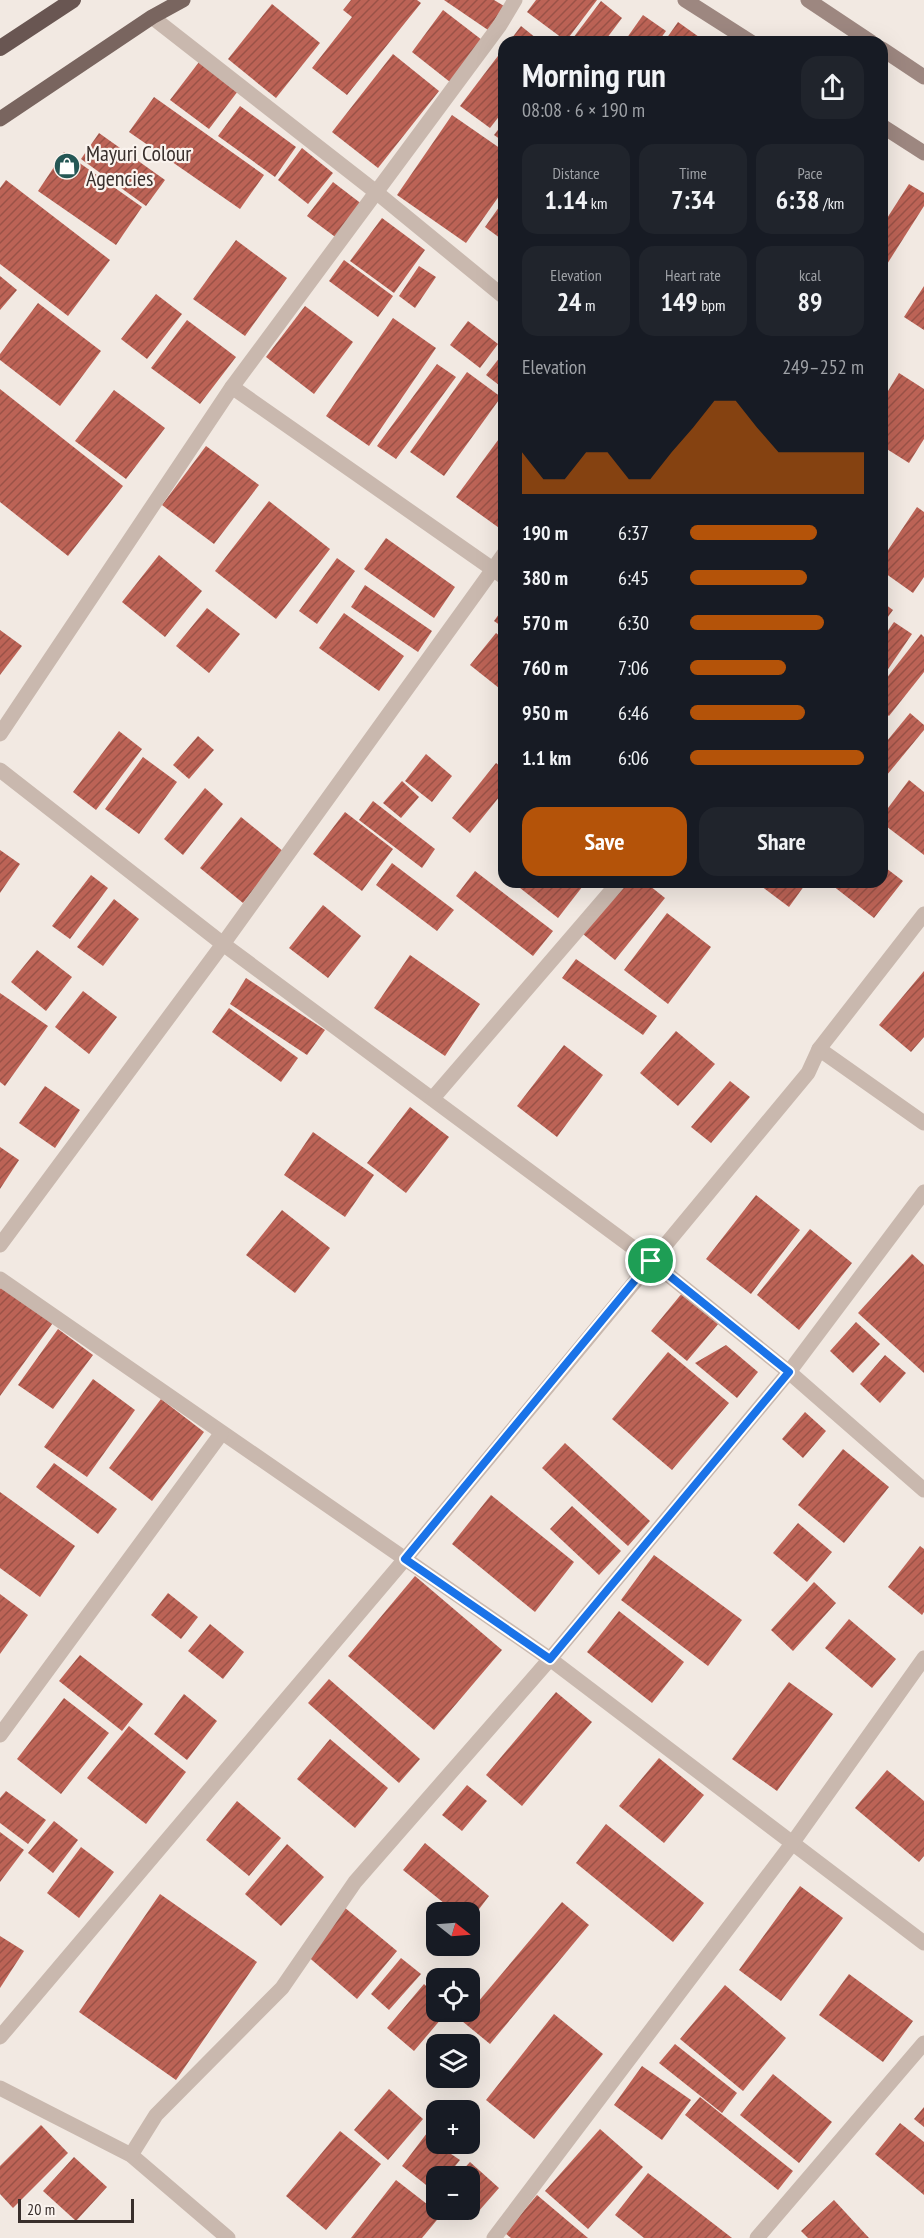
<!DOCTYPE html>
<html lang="en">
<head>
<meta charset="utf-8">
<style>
	body { margin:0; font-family:"PT Sans Narrow",sans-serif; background:#20242c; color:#f1f3f6; height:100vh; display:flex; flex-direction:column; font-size:22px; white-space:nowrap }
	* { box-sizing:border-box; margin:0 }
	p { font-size:20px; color:#9ea1a6 }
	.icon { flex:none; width:33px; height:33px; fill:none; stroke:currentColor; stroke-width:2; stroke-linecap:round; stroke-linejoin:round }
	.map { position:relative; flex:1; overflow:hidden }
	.details { position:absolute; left:498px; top:36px; width:390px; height:852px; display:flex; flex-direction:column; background:#171b24; border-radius:18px; box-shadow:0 6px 24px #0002 }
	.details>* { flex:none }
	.needle { width:39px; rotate:107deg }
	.fabs { position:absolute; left:426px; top:1902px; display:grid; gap:12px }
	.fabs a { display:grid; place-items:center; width:54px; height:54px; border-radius:12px; background:#171b24; box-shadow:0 6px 24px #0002; font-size:30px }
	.scale { position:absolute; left:18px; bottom:15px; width:116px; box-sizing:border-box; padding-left:6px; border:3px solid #392f2c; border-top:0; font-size:16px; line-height:21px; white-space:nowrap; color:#392f2c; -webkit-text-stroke:4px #faf3ee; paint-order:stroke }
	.pin { position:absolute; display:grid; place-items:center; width:51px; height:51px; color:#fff; margin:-26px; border:3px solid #fff; border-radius:50%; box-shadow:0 2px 6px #0007 }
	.round { display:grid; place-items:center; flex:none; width:63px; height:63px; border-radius:18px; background:#20242c }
	.summary { display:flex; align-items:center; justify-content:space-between; height:102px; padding:0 24px }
	h1 { font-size:33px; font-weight:800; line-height:45px }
	.figures { display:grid; grid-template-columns:repeat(3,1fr); gap:9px; height:102px; padding:6px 24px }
	.figures div { display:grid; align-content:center; border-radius:15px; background:#20242c; text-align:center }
	.figures b { font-size:26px; font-weight:800 }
	.figures small { font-size:16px; font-weight:400 }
	.figures p { font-size:16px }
	.chart { height:168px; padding:12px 24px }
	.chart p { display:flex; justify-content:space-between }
	.chart svg { width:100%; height:108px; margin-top:6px; fill:#b45309; opacity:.7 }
	.primary-button { display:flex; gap:12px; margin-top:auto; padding:12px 24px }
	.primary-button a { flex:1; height:69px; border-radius:18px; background:#b45309; color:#fff; font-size:24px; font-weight:800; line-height:69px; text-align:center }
	.primary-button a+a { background:#20242c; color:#f1f3f6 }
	ul { padding:0 24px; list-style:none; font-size:20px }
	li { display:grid; grid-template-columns:96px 72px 1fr; align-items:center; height:45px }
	li i { height:15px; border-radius:8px; background:#b45309 }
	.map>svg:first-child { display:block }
</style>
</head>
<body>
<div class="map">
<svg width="924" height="2238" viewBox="0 0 924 2238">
	<defs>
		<pattern id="building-hatch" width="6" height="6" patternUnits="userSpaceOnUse" patternTransform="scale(1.5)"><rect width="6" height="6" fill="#bc6356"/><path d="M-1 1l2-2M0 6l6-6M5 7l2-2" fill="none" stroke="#9a5247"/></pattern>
	</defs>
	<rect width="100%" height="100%" fill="#f2e9e2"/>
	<g fill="url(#building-hatch)">
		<path d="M351 0H417L421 3 347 95 312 68 352 17 343 10Z"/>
		<path d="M444 0H494L504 6 488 30Z"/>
		<path d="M536 0H597L566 41 527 12Z"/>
		<path d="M601 1 622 18 604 42H570Z"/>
		<path d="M272 4 320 43 276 98 228 59Z"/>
		<path d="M443 10 482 40 450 82 412 52Z"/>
		<path d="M643 15 666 31 658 42H624Z"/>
		<path d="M678 22 706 42H664Z"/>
		<path d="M521 26 541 42H509Z"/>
		<path d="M504 48V110L490 128 460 106Z"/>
		<path d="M393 54 439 91 378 168 332 132Z"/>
		<path d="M199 62 238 91 209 129 170 100Z"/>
		<path d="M154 97 264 175 240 209 129 132Z"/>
		<path d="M240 106 296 147 275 177 218 136Z"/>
		<path d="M452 115 504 151V189L466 243 397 195Z"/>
		<path d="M504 122V142L494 135Z"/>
		<path d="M99 133 165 180 146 206 81 159Z"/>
		<path d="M302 148 333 173 308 204 278 180Z"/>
		<path d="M64 152 142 207 116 245 38 191Z"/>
		<path d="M6 180 110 260 68 316 0 264V188Z"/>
		<path d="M333 182 363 205 338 239 307 216Z"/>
		<path d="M909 184 924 193V206L882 272V226Z"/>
		<path d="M504 200V241L485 227Z"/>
		<path d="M382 218 425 250 394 293 350 261Z"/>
		<path d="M236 240 287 278 245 336 193 299Z"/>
		<path d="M344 260 393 296 378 317 329 281Z"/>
		<path d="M419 266 436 277 415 308 399 296Z"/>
		<path d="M0 276 17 290 0 310Z"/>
		<path d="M924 286V330L904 317Z"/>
		<path d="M156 294 182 314 147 359 121 339Z"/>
		<path d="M38 303 101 351 60 406 0 360V354Z"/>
		<path d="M305 306 353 342 314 394 266 357Z"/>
		<path d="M393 318 436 348 369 446 326 416Z"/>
		<path d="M187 320 236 357 200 404 151 368Z"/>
		<path d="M468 321 498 344 480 368 450 345Z"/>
		<path d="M504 352V389L486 375Z"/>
		<path d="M437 364 456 377 396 459 377 446Z"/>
		<path d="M467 372 501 397 444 476 410 452Z"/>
		<path d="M899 373 924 389V439L909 463 882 446V401Z"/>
		<path d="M0 389 123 486 68 556 0 502Z"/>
		<path d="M114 390 165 428 126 479 75 441Z"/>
		<path d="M504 432V528L502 530 456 497Z"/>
		<path d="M206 446 259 485 214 544 162 505Z"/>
		<path d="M269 501 330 549 276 619 215 571Z"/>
		<path d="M917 507 924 512V577L913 593 882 571V559Z"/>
		<path d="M386 538 455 587 434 618 364 569Z"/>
		<path d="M159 555 202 591 165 637 122 602Z"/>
		<path d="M337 558 355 571 317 624 299 611Z"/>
		<path d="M365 585 432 631 418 652 351 607Z"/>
		<path d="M882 602 893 610 882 625Z"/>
		<path d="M504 607V628L494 621Z"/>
		<path d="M207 608 240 634 209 673 176 646Z"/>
		<path d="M344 613 404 656 379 691 319 648Z"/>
		<path d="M894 622 912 634 882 678V639Z"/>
		<path d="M0 630 22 646 0 675Z"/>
		<path d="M496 633 504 639V692L470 665Z"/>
		<path d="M921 634 924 637V672L889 716 882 711V684Z"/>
		<path d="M910 713 924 725V730L882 781V747Z"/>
		<path d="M119 731 142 749 96 810 73 792Z"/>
		<path d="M198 736 214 750 189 779 173 765Z"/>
		<path d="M426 754 452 776 432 802 405 781Z"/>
		<path d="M143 757 177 782 139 834 105 809Z"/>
		<path d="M496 763 504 769V791L470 833 452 818Z"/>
		<path d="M909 780 924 792V855L882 823V816Z"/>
		<path d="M402 781 419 797 401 818 383 803Z"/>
		<path d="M205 788 223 804 183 855 164 839Z"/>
		<path d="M373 801 435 849 422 868 359 820Z"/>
		<path d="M345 812 393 849 362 891 313 854Z"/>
		<path d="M241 817 284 852 243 903 200 868Z"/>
		<path d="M0 850 20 864 0 893Z"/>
		<path d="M392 863 454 910 437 931 376 885Z"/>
		<path d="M882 865 903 881 874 918 828 882H882Z"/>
		<path d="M475 871 553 931 533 956 456 896Z"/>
		<path d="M91 875 108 888 70 939 52 926Z"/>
		<path d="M516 882H586L558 918 515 884Z"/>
		<path d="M626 882H645L665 898 615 960 583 934Z"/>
		<path d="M763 882H807L789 907 761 886Z"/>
		<path d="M114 899 139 919 103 966 77 947Z"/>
		<path d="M323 905 361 936 328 978 289 948Z"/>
		<path d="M667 913 711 947 668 1004 624 970Z"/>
		<path d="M37 950 72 977 46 1011 11 982Z"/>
		<path d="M410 955 480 1004 445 1056 374 1008Z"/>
		<path d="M576 959 657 1016 643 1035 562 978Z"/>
		<path d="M924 971V1037L911 1052 879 1025Z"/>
		<path d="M246 978 325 1030 307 1055 230 1004Z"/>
		<path d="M83 991 117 1017 89 1054 55 1027Z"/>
		<path d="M0 993 48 1026 5 1086 0 1082Z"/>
		<path d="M229 1008 298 1058 281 1082 212 1032Z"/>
		<path d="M676 1031 715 1064 678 1106 640 1073Z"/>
		<path d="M564 1045 603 1075 557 1137 517 1106Z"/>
		<path d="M730 1081 750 1097 711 1143 691 1127Z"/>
		<path d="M45 1086 80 1110 55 1148 19 1123Z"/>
		<path d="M410 1107 449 1137 406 1193 367 1163Z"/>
		<path d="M313 1132 374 1175 345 1217 284 1175Z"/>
		<path d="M0 1147 19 1160 0 1189Z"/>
		<path d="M756 1195 800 1230 751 1294 706 1259Z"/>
		<path d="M282 1210 330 1248 295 1293 246 1255Z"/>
		<path d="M810 1229 852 1263 799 1330 757 1295Z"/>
		<path d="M912 1254 924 1265V1373L858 1313Z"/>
		<path d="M4 1284 55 1320 0 1396V1289Z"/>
		<path d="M683 1292 719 1323 687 1361 651 1331Z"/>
		<path d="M856 1322 880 1344 853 1373 830 1351Z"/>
		<path d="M58 1329 93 1355 53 1409 18 1385Z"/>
		<path d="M726 1345 758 1372 737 1398 695 1363Z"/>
		<path d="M668 1352 729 1403 672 1470 612 1419Z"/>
		<path d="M885 1355 906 1373 880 1403 860 1384Z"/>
		<path d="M93 1379 135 1410 87 1477 44 1447Z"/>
		<path d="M161 1399 204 1432 152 1501 109 1468Z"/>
		<path d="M805 1412 826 1431 803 1458 782 1439Z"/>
		<path d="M565 1443 650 1521 628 1546 542 1468Z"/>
		<path d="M843 1449 889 1487 844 1543 798 1505Z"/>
		<path d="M54 1463 117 1509 98 1534 36 1487Z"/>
		<path d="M0 1492 75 1546 40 1597 0 1568Z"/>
		<path d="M491 1495 574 1562 535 1612 452 1544Z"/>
		<path d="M572 1506 621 1551 599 1575 550 1529Z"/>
		<path d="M798 1523 832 1552 807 1582 773 1553Z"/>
		<path d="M920 1546 924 1549V1612L922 1615 888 1587Z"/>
		<path d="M654 1555 742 1620 708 1666 621 1600Z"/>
		<path d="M415 1576 502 1650 434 1730 348 1656Z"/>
		<path d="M814 1582 836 1603 793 1651 771 1630Z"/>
		<path d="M168 1593 198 1617 181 1639 151 1615Z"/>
		<path d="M0 1594 28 1615 0 1654Z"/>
		<path d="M619 1611 684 1662 652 1703 587 1652Z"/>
		<path d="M849 1619 896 1659 872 1688 825 1648Z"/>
		<path d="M210 1624 244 1652 223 1679 188 1651Z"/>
		<path d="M80 1655 143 1704 122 1731 59 1681Z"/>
		<path d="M329 1679 420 1759 399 1783 308 1703Z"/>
		<path d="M789 1682 833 1714 777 1791 732 1759Z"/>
		<path d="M556 1692 592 1722 522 1806 486 1775Z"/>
		<path d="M184 1694 217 1721 187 1760 154 1734Z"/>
		<path d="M64 1698 109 1733 61 1794 17 1759Z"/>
		<path d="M129 1726 186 1772 146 1824 87 1778Z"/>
		<path d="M330 1739 388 1788 355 1828 297 1779Z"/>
		<path d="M659 1758 704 1795 664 1843 619 1806Z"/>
		<path d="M887 1770 924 1801V1856L919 1862 855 1808Z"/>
		<path d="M467 1785 487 1801 462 1831 442 1815Z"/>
		<path d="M6 1791 46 1820 28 1844 0 1823V1798Z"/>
		<path d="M237 1801 281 1838 249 1876 206 1840Z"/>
		<path d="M54 1821 78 1840 53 1873 28 1853Z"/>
		<path d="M606 1824 704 1903 673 1942 576 1863Z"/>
		<path d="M0 1832 24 1850 0 1882Z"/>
		<path d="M425 1843 489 1896 470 1921V1912H455L403 1870Z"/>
		<path d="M287 1844 324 1877 281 1926 245 1894Z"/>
		<path d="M81 1847 114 1872 79 1918 47 1893Z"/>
		<path d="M800 1886 843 1918 781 2001 739 1970Z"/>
		<path d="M160 1894 257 1962 176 2080 79 2012Z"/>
		<path d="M562 1902 589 1925 490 2044 462 2021Z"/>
		<path d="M344 1907 397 1951 357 1999 305 1954Z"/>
		<path d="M0 1936 24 1951 0 1988Z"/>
		<path d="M401 1958 421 1974 389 2010 371 1994Z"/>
		<path d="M849 1974 913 2021 883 2062 819 2015Z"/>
		<path d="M424 1984 436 1995V2012H447L414 2051 387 2028Z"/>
		<path d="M725 1985 786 2038 743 2091 680 2039Z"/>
		<path d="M554 2014 603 2054 534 2139 486 2100Z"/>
		<path d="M675 2044 737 2093 722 2113 659 2063Z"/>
		<path d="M642 2066 691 2100 662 2140 614 2105Z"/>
		<path d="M773 2074 832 2122 799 2163 740 2115Z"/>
		<path d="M389 2089 423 2119 388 2160 354 2130Z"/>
		<path d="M700 2097 793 2171 778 2190 685 2115Z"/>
		<path d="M924 2107V2127L914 2119Z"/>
		<path d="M900 2123 924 2142V2195L875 2154Z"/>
		<path d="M41 2125 68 2153 13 2208 0 2194V2166Z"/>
		<path d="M600 2129 643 2167 588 2229 545 2191Z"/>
		<path d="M340 2131 381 2164 326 2230 286 2196Z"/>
		<path d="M427 2133 436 2144 460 2160 447 2176H436L435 2192 402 2166Z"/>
		<path d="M74 2157 107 2187 76 2221 43 2191Z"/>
		<path d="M470 2162 499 2188 471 2220 459 2210H470V2176H457Z"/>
		<path d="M648 2173 732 2238H644L615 2215Z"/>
		<path d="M396 2180 441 2215 422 2238H351Z"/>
		<path d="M537 2195 588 2238H511L505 2233Z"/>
		<path d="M834 2200 869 2238H808L801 2231Z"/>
	</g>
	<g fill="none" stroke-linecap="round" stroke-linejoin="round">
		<g stroke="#c9b8ae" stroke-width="15">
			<path d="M152 17 376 192 504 297"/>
			<path d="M232 387 504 577"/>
			<path d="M0 734 232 387 500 25 515 0"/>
			<path d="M0 770 223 944 651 1261 789 1372 924 1490"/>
			<path d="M819 1049 924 1123"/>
			<path d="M433 1098 619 882"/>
			<path d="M0 1245 223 944 504 554"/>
			<path d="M0 1279 550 1659 924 1943"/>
			<path d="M0 1735 221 1434"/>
			<path d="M0 2037 405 1559 808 1073 819 1049 924 914"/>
			<path d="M0 2088 131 2155 228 2238"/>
			<path d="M131 2155 156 2115 282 1988 355 1882 550 1659 789 1372 924 1192"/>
			<path d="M494 2238 791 1845 924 1658"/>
			<path d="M757 2238 924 2043"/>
		</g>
		<g stroke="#9d8780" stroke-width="15">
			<path d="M685 0 751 42"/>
			<path d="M808 0 871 42"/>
			<path d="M882 49 924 77"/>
			<path d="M882 126 924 153"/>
		</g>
		<path stroke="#79655f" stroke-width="15" d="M0 119 152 17 183 0"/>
		<path stroke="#695652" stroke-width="16" d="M0 48 73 0"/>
	</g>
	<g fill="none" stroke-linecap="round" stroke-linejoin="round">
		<defs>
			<path id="route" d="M651 1261 789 1372 550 1659 405 1559Z"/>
		</defs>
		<use href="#route" stroke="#fff" stroke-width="12"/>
		<use href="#route" stroke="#1a73e8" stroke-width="8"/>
	</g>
	<defs>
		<symbol id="shop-disc" viewBox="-11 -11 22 22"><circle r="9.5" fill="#255755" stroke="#faf3ee"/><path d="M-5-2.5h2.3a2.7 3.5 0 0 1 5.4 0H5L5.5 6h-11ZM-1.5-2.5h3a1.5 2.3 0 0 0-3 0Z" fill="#fff"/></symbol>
	</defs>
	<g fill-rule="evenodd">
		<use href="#shop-disc" x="52" y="151" width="30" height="30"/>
	</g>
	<g text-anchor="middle" stroke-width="4.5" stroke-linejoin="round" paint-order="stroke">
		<g font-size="22" fill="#392f2c" stroke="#faf3ee" text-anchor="start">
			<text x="86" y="161">Mayuri Colour<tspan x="86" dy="25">Agencies</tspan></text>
		</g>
	</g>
</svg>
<div class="fabs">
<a><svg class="needle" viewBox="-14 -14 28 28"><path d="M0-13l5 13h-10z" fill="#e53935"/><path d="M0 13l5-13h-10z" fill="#9ea1a6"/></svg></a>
<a><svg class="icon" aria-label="locate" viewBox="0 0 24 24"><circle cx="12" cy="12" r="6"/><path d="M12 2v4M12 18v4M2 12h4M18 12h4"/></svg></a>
<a><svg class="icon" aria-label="layers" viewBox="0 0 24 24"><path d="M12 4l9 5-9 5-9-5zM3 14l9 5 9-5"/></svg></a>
<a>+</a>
<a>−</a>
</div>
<div class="scale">20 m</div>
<div class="pin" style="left:651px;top:1261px;background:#1e9e55"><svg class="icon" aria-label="arrive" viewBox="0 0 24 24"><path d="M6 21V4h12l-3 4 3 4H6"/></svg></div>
<section class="details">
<div class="summary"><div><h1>Morning run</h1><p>08:08 · 6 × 190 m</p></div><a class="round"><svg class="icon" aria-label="share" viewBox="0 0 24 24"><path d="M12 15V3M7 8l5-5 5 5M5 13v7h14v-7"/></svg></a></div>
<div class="figures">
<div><p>Distance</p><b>1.14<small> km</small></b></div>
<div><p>Time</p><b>7:34</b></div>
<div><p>Pace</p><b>6:38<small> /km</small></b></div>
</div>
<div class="figures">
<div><p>Elevation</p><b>24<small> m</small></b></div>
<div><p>Heart rate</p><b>149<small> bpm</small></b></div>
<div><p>kcal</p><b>89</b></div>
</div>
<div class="chart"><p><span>Elevation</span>249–252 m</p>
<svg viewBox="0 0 160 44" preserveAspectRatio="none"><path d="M0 44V27L10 38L20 38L30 27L40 27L50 38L60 38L70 27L80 17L90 6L100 6L110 17L120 27L130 27L140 27L150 27L160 27V44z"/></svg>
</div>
<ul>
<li><b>190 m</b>6:37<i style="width:73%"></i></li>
<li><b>380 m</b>6:45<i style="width:67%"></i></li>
<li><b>570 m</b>6:30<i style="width:77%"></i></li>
<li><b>760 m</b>7:06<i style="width:55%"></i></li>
<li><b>950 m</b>6:46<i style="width:66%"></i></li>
<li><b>1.1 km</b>6:06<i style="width:100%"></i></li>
</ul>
<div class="primary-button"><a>Save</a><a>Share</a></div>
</section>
</div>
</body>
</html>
